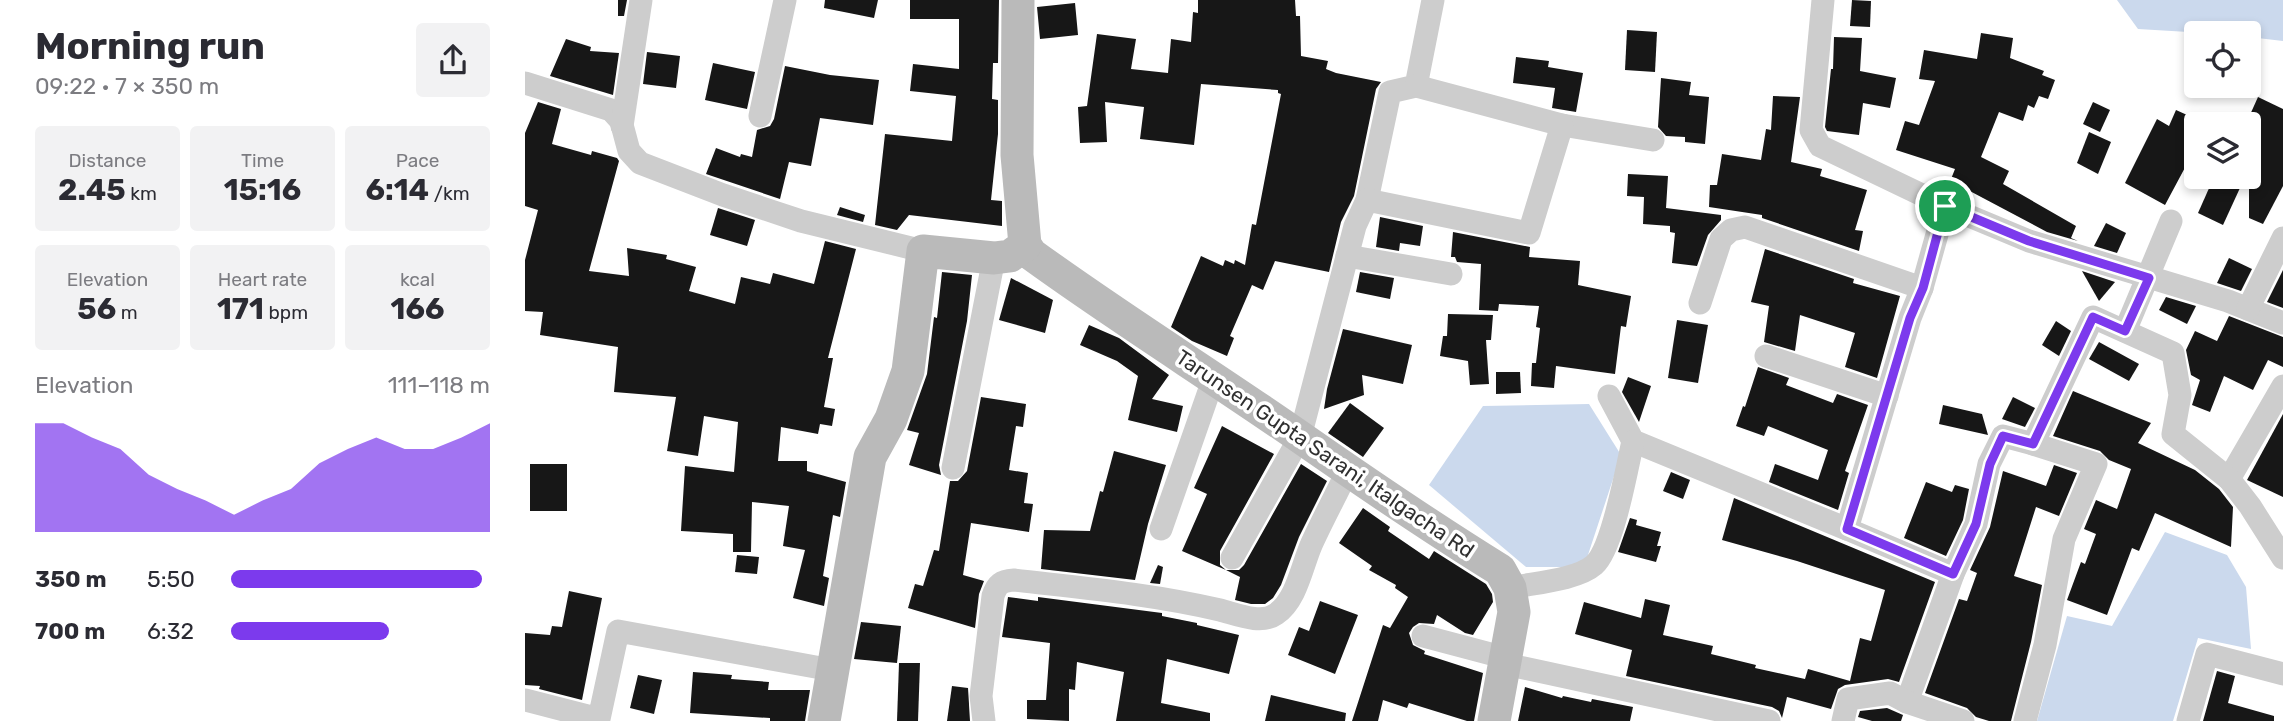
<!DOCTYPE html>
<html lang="en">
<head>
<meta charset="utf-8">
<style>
	body { margin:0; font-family:Rubik,sans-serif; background:#f2f2f3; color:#2b2b33; height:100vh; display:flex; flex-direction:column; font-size:26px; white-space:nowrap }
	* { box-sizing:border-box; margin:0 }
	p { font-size:23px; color:#7c7c81 }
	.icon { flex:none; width:38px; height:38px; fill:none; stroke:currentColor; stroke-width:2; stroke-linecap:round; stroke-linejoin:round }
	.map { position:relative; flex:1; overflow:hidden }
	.details { display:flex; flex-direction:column; background:#fff; width:525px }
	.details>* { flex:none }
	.fabs { position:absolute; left:1659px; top:21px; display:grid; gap:14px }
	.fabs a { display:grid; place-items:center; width:77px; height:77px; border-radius:7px; background:#fff; box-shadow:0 4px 10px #0003; font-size:35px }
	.pin { position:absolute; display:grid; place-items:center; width:60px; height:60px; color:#fff; margin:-30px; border:4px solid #fff; border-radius:50%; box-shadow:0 2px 7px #0007 }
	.round { display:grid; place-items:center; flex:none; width:74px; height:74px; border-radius:7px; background:#f2f2f3 }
	.summary { display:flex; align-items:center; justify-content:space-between; height:119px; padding:0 35px }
	h1 { font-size:38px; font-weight:700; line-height:52px }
	.figures { display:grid; grid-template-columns:repeat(3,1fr); gap:10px; height:119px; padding:7px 35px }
	.figures div { display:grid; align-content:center; border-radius:7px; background:#f2f2f3; text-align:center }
	.figures b { font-size:30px; font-weight:700 }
	.figures small { font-size:19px; font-weight:400 }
	.figures p { font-size:19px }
	.chart { height:196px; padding:14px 35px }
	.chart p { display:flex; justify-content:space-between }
	.chart svg { width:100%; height:126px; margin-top:7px; fill:#7c3aed; opacity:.7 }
	ul { padding:0 35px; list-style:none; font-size:23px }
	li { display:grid; grid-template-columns:112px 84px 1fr; align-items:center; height:52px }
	li i { height:18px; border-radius:9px; background:#7c3aed }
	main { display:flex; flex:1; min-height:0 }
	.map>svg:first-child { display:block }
</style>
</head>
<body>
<main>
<section class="details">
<div class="summary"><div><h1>Morning run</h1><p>09:22 · 7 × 350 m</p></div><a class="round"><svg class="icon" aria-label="share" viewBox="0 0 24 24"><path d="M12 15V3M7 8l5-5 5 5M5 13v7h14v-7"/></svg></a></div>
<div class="figures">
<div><p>Distance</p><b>2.45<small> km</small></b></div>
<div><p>Time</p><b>15:16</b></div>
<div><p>Pace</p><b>6:14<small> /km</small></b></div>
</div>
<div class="figures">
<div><p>Elevation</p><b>56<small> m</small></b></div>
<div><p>Heart rate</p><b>171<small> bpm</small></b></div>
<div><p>kcal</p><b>166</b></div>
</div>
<div class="chart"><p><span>Elevation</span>111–118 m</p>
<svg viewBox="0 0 160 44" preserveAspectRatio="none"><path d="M0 44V6L10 6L20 11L30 15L40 24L50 29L60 33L70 38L80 33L90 29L100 20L110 15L120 11L130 15L140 15L150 11L160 6V44z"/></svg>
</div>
<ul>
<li><b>350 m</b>5:50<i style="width:97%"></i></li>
<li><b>700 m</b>6:32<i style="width:61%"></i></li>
</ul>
</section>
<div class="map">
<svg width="1758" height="721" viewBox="0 0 1758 721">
	<rect width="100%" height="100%" fill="#fff"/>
	<g fill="#cbd9ed">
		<path d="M1592 0H1758V41L1724 37V33H1680L1613 29Z"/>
		<path d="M1064 404 1096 455 1059 567H1001L904 485 958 406Z"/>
		<path d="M1640 532 1702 555 1721 587 1726 649 1673 638 1648 721H1512L1542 616 1587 626Z"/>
	</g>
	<g fill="#171717">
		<path d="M93 0H102L99 16H93Z"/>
		<path d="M300 0H353L349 18 299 8Z"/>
		<path d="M385 0H474L473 63H468L467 99 473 100V134L466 200 477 201V226L384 215 372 230 350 225 360 134 427 141 431 96 385 91 388 64 434 69V19H385Z"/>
		<path d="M673 0H770L771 16H775L776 56 803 61 801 69 811 73 856 82 851 89 829 196 816 222 804 272 750 261 738 290 727 285 705 336 709 338 702 356 667 341 646 327 676 256 698 266 700 260 709 264 710 260 720 265 727 224 731 225 756 94 753 93V90L676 84 669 145 615 139 619 107 580 102 582 142 555 143 553 107 562 106 572 34 611 39 606 69 643 73 646 39 666 42 668 12 673 13Z"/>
		<path d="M1327 0 1346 1 1345 27 1325 26Z"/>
		<path d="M550 3 553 35 515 39 512 7Z"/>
		<path d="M1102 30 1132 32 1130 72 1100 70Z"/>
		<path d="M1456 33 1488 38 1485 58 1519 71 1517 75 1530 80 1523 99 1514 96 1509 108 1503 105 1498 121 1474 112 1456 157 1484 171 1478 184 1551 226 1546 238 1553 241 1522 232 1441 189 1426 179 1430 169 1371 150 1380 121 1394 125 1410 81 1394 79 1399 50 1452 59Z"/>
		<path d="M1309 37 1337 38 1335 71 1371 78 1365 108 1338 103 1334 135 1302 131 1300 127 1306 69H1308Z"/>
		<path d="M41 39 66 47 65 51 94 53 88 95 25 76Z"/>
		<path d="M122 52 155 56 151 88 118 84Z"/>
		<path d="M991 57 1024 61 1023 67 1058 73 1051 112 1027 108 1030 88 988 83Z"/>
		<path d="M188 63 230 72 222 109 180 100Z"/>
		<path d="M260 66 305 75 354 80 348 125 295 118 286 166 264 162 255 199 181 174 191 148 215 157 216 154 227 157 232 130 245 126 249 119Z"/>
		<path d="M1136 78 1166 82 1164 95 1184 97 1180 144 1160 142V137L1141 136 1133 127Z"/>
		<path d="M1248 96 1275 97 1266 162 1297 169 1295 176 1342 190 1330 230 1338 231 1334 251 1237 218V215L1184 207 1185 185H1192L1197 154 1236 160 1241 129 1246 130Z"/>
		<path d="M1733 97 1758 109V186L1738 224 1724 218V117Z"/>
		<path d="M13 102 36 109 27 144 66 155 67 151 92 158 94 161 64 271 104 276 102 248 142 255 141 259 171 267 164 291 210 304 216 277 245 284 248 273 289 284 300 241 331 249 303 358H308L299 407 310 409 307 426 295 424 293 434 256 427 253 461H282V471L321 482 315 517 308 515 298 576 304 578 299 606 268 598 280 550 258 546 264 506 227 502 226 552H208V534L156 531 160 466 209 472 213 422 179 416 173 456 142 451 151 397 89 392 93 347 15 335 18 312 0 311V260L13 210 0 206V133Z"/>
		<path d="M1568 102 1585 110 1575 132 1558 124Z"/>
		<path d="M1651 110 1671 119V147L1640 205 1600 183 1632 119 1644 126Z"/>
		<path d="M1564 132 1586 142 1573 174 1552 163Z"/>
		<path d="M1103 174 1143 176 1141 208 1196 215V220L1183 235 1172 266 1147 263 1150 233 1145 232V226L1118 224 1119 197 1102 196Z"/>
		<path d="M1689 177H1720L1698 225 1673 213Z"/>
		<path d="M315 207 340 215 338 222 312 215Z"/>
		<path d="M193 208 230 220 222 246 185 235Z"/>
		<path d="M855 217 898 226 895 246 875 243 874 251 851 247Z"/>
		<path d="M1581 223 1601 233 1592 253 1569 246Z"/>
		<path d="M928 232 1005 247 1004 257 1055 261 1053 285 1106 296 1101 327 1096 326 1090 374 1031 366 1029 388 1006 386 1007 363H1011L1015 328 1011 327 1014 306 974 304 973 311 954 310 956 264 932 262 930 257H926Z"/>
		<path d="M1240 249 1329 279 1328 283 1375 296 1352 378 1320 367 1330 333 1275 315 1270 351 1239 342 1244 306 1226 302Z"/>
		<path d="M1704 258 1727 269 1716 291 1692 283Z"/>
		<path d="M1758 270V308L1742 302Z"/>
		<path d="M1557 271 1590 282 1574 301Z"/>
		<path d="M417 272 447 275 442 321 414 465 416 475 384 465 394 433 382 430 402 374 409 317 412 318Z"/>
		<path d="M835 272 869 278 865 299 831 292Z"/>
		<path d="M486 278 528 300 520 333 474 320Z"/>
		<path d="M1641 297 1671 306 1662 324 1634 310Z"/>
		<path d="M923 314 968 315 966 340H961L964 384 945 385 943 361 915 356 918 336H922Z"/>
		<path d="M1704 316 1758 337V367L1743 360 1728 390 1699 376 1685 412 1667 405 1675 380 1666 375 1661 350 1670 331 1692 341Z"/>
		<path d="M1152 320 1183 325 1173 383 1143 378Z"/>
		<path d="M1531 321 1546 331 1534 356 1517 345Z"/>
		<path d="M564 325 594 338 644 375 627 399 658 406 652 432 603 420 613 376 592 361 555 345Z"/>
		<path d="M818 329 887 345 878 384 837 375 839 395 799 409 802 389Z"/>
		<path d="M1574 342 1614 364 1604 381 1564 359Z"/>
		<path d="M1233 367 1264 378 1261 385 1308 403 1312 394 1343 405 1320 471 1324 473 1313 510 1244 482 1250 464 1293 480 1303 450 1243 426 1239 436 1211 426 1218 406 1220 407Z"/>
		<path d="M971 372H995L996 393 971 394Z"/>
		<path d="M1103 377 1126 386 1114 422 1097 392Z"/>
		<path d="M1548 391 1626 423 1613 443 1670 470 1694 489 1708 507 1706 547 1630 513 1614 551 1607 548 1582 615 1542 600 1556 562 1560 564 1571 534 1559 529 1571 500 1592 509 1606 469 1584 460 1575 451 1528 436Z"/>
		<path d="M456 397 501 404 498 427 491 426 484 470 503 473 499 503 508 504 504 532 446 523 438 575 459 581 454 594 450 628 383 608 390 584 398 586 409 550 414 551 425 481H433L442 471Z"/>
		<path d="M1488 397 1510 408 1500 427 1477 419Z"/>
		<path d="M825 403 859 428 838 457 803 433Z"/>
		<path d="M1418 405 1457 414 1463 435 1414 424Z"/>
		<path d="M1758 414V497L1722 480Z"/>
		<path d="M697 426 749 454 695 551V565L701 570 657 551 682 494 669 488Z"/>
		<path d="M589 451 641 465 623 524 610 580 516 569 519 530 565 531 575 491 578 492Z"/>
		<rect x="5" y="464" width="37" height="47"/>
		<path d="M776 464 802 481 774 537 756 585 748 598 740 604H726L710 600 715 577 701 570H714L719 565Z"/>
		<path d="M1529 465 1552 473 1534 516 1511 507 1489 576 1517 585 1506 642 1486 721H1464L1451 717 1442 708 1400 693 1434 599 1442 601 1452 573 1445 570 1465 527 1478 471 1521 486Z"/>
		<path d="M1146 472 1165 480 1158 499 1138 491Z"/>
		<path d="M1401 482 1427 492 1430 485 1444 489 1438 520 1421 556 1379 538Z"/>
		<path d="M1209 498 1410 582 1374 682 1363 679 1320 685 1313 689 1306 709 1262 697 1257 718 1254 711 1247 707 1101 676 1107 650 1050 634 1059 602 1116 618 1120 599 1145 605 1138 635 1188 646 1186 654 1231 665 1230 668 1280 679 1283 669 1325 681 1335 638 1346 641 1360 590 1272 561 1197 540Z"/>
		<path d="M838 508 865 527 863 531 904 559 909 551 961 584 967 594 968 602 948 635 940 633 912 615 909 624 894 623 888 627 884 633 888 645 900 651 899 654 958 673 949 721H942L884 703 882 708 858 700 853 721H827L858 625 865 628 883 597 870 588 871 585 844 570 847 566 814 543Z"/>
		<path d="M1105 518 1112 520 1111 525 1136 532 1132 546H1136L1131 562 1093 552Z"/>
		<path d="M212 555 234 557 232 574 210 572Z"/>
		<path d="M633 565 638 567 635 584 625 583Z"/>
		<path d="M44 591 77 598 57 700 14 689 15 686 0 685V633L25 635 27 626 37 627Z"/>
		<path d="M483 597 513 601V597L637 613V616L672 623V625L714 635 704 674 642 659 636 703 685 713V721H591L599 672 552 662 550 690 544 689V721L502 719V700H521L525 643 477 637Z"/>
		<path d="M795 601 833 615 810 674 763 655 774 627 784 631Z"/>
		<path d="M336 622 376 626 372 663 329 659Z"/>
		<path d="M374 663H395L393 721H372Z"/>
		<path d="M1692 671 1710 676 1703 703 1749 716V721H1678Z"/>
		<path d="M168 672 207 675 206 679 244 682 243 690H285L280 721H245V718L165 713Z"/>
		<path d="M113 675 137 680 129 714 105 708Z"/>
		<path d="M427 686 443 688 445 721H422Z"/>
		<path d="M1000 687 1037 698 1038 696 1066 702 1067 699 1108 707 1105 721H993Z"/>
		<path d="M746 695 821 713 820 721H740Z"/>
		<path d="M1362 708 1378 715 1376 721H1347L1333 717 1335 711Z"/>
	</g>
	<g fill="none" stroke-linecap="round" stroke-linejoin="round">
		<g stroke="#cdcdcd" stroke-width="23">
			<path d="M1298 0 1286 130 1295 146 1420 206 1397 288 1385 318 1322 529 1428 574"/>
			<path d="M0 83 86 110 96 121 104 151 115 163 198 195 276 221 398 251"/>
			<path d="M235 116 260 0"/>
			<path d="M1037 125 1128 140"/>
			<path d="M97 126 116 0"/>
			<path d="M842 200 865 92 891 86 908 0"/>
			<path d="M1420 206 1504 241 1703 301 1758 323"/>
			<path d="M822 256 926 274"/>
			<path d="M1175 303 1196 239 1206 230 1220 227 1397 288"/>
			<path d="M1723 309 1758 238"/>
			<path d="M1600 331 1646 221"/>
			<path d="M1241 356 1362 396"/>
			<path d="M1084 396 1108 441 1322 529"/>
			<path d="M428 468 469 258"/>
			<path d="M1704 479 1758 386"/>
			<path d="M636 529 688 380"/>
			<path d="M707 558 775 437 830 226 842 200 1004 233 1037 125 891 86"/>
			<path d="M985 588C1008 583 1052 580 1069 565 1088 549 1102 467 1108 441"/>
			<path d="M898 636 981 658"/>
			<path d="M980 664 1244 721"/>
			<path d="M0 700 74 719 93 631 307 670"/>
			<path d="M1382 702 1428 574 1451 524 1464 464 1478 436 1508 444"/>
			<path d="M459 721 456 696 468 596C472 584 476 581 489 580 558 588 627 594 695 610 711 614 736 625 751 614 772 600 777 565 787 543 798 519 811 495 822 472"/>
			<path d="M1318 721 1323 699 1365 693 1382 702 1438 721"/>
			<path d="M1500 721 1520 645 1539 539 1571 464 1508 444 1568 317 1648 353 1655 395 1648 434 1704 479 1725 506 1758 558"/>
			<path d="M1663 721 1682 654 1758 674"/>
		</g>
		<g stroke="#bababa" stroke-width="33">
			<path d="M500 245 506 254C594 318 686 375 775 437 841 483 907 528 975 570L985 588 989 612 969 721"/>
			<path d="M299 721 345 457 366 419 383 371 398 251 469 258 485 256 500 245 492 155 493 0"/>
		</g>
	</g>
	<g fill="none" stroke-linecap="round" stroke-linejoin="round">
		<defs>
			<path id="route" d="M1420 206 1504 241 1624 278 1600 331 1568 317 1508 444 1478 436 1465 464 1451 524 1428 574 1322 529 1385 318 1398 288Z"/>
		</defs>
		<use href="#route" stroke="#fff" stroke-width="14"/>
		<use href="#route" stroke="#7c3aed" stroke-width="9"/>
	</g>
	<g text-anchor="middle" stroke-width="7" stroke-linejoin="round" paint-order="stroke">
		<g font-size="21" fill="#303030" stroke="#fff">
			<text transform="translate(800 454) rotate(34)" y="7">Tarunsen Gupta Sarani, Italgacha Rd</text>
		</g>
	</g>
</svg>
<div class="fabs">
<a><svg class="icon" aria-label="locate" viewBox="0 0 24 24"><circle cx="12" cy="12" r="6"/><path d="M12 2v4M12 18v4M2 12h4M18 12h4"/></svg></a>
<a><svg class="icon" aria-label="layers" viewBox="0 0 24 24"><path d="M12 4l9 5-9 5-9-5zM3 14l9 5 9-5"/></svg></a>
</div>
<div class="pin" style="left:1420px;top:206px;background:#1e9e55"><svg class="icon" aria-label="arrive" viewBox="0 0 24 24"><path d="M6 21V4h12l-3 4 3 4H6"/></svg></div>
</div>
</main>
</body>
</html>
